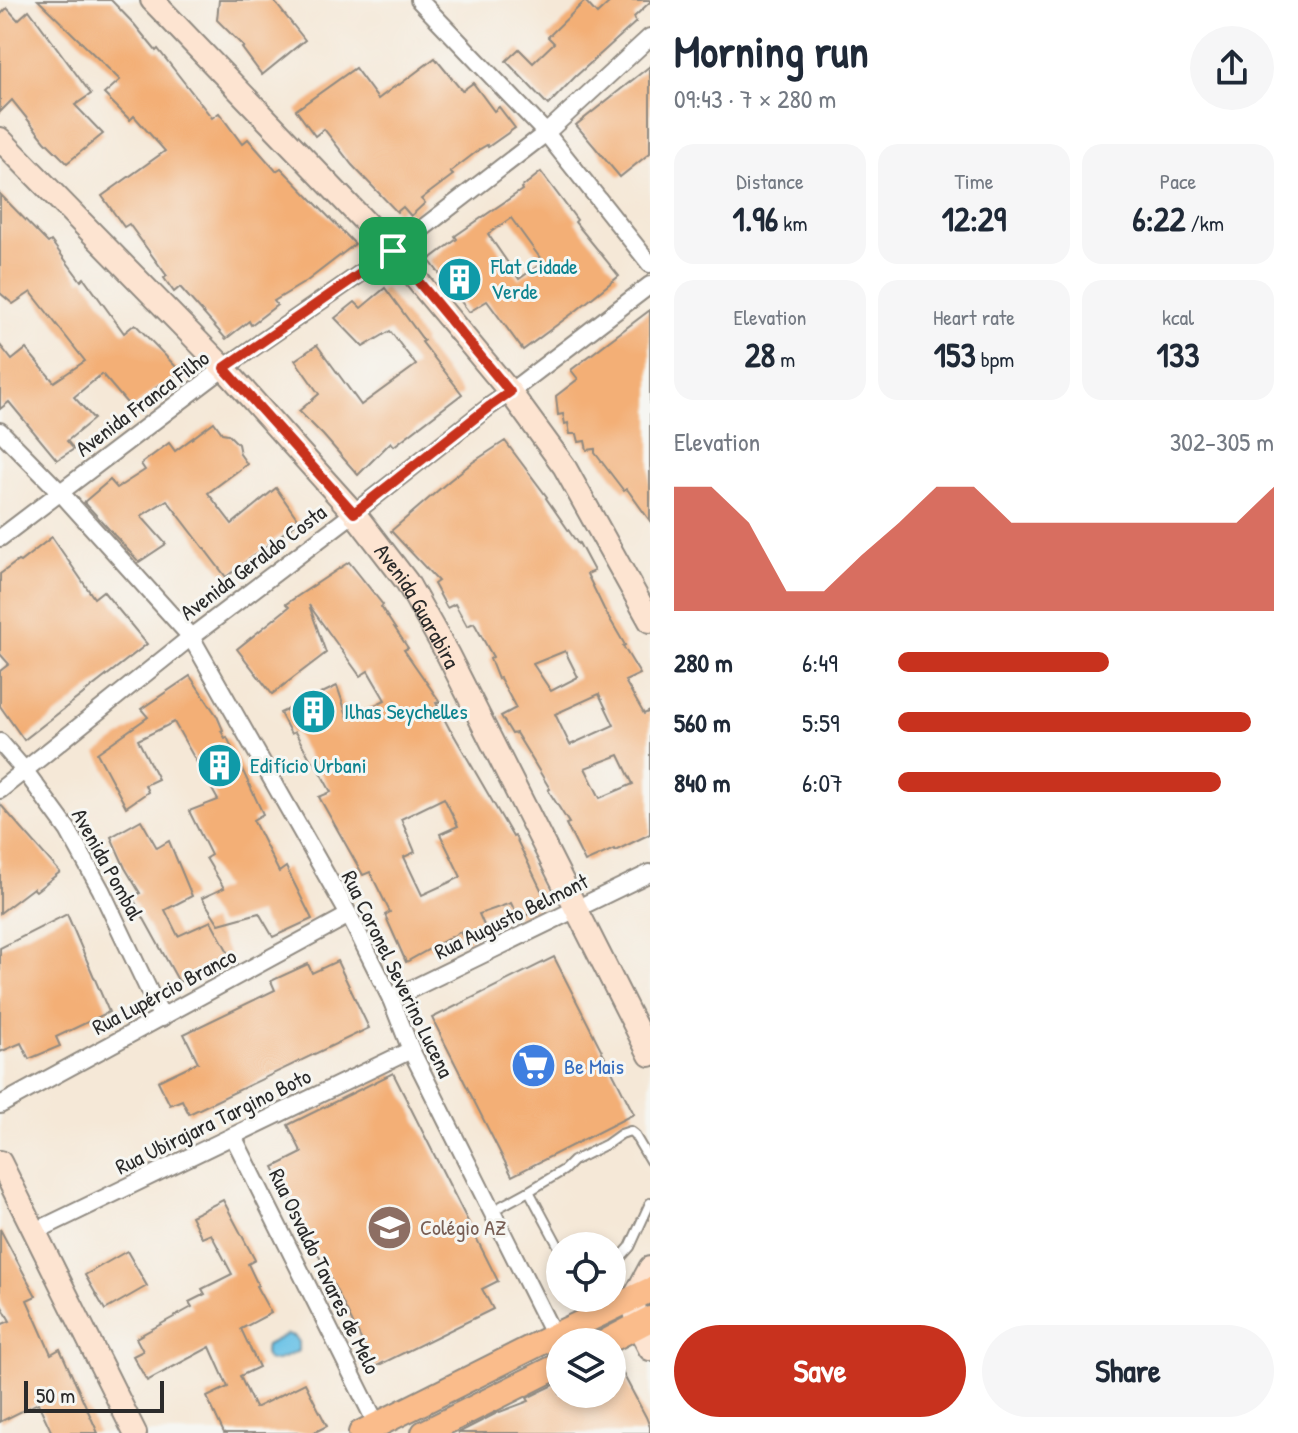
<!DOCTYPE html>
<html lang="en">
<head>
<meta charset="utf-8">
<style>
	body { margin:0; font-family:"Patrick Hand",sans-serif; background:#f6f6f7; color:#1f2937; height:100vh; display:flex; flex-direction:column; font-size:30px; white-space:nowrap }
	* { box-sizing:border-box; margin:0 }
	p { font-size:26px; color:#747a83 }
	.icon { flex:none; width:44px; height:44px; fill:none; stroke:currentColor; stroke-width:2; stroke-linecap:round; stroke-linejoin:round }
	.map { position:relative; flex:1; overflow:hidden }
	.panel { display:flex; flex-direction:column; background:#fff; width:648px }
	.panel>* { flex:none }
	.buttons { position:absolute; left:546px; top:1232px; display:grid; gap:16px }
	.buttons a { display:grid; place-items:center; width:80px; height:80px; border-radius:50%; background:#fff; box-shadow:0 4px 12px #0003; font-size:40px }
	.scale { position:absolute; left:24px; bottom:20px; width:140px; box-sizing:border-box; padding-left:8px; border:4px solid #2b2b2b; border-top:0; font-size:22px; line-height:28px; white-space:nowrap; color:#2b2b2b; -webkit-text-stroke:6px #f6f6f2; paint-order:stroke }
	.pin { position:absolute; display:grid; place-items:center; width:68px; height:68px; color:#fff; margin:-34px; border-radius:16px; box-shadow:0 4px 12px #0006 }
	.round { display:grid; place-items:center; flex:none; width:84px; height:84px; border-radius:42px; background:#f6f6f7 }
	.head { display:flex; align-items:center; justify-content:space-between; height:136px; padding:0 24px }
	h1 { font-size:44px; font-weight:700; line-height:60px }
	.stats { display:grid; grid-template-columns:repeat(3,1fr); gap:12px; height:136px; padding:8px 24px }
	.stats div { display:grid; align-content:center; border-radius:20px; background:#f6f6f7; text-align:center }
	.stats b { font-size:34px; font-weight:700 }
	.stats small { font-size:22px; font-weight:400 }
	.stats p { font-size:22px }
	.chart { height:224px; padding:16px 24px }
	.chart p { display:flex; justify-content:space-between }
	.chart svg { width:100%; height:144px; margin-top:8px; fill:#c8321e; opacity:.7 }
	.cta { display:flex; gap:16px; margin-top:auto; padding:16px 24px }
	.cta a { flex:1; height:92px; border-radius:48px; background:#c8321e; color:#fff; font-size:32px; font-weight:700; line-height:92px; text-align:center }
	.cta a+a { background:#f6f6f7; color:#1f2937 }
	ul { padding:0 24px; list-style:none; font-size:26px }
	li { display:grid; grid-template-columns:128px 96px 1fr; align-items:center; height:60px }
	li i { height:20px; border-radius:10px; background:#c8321e }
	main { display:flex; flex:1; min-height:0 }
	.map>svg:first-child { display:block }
</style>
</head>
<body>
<main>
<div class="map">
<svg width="650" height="1433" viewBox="0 0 650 1433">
	<rect width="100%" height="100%" fill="#f6f6f2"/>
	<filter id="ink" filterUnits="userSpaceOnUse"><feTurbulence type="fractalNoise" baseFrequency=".0125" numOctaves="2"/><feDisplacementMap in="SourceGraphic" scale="16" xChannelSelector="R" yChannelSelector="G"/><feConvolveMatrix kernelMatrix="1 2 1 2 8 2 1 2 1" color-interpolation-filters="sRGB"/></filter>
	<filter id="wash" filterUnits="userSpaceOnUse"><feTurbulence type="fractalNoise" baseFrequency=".006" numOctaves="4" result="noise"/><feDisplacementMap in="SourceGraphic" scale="32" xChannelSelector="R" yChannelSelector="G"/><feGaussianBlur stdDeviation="1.8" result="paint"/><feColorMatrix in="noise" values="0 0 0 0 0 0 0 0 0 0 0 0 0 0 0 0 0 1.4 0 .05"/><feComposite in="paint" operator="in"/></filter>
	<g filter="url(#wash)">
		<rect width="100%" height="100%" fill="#f5e8d7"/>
		<path fill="#68c1e6" stroke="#4a7688" stroke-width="2" d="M287 1334 294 1336 298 1342V1351C286 1357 260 1372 266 1345Z"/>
		<g id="blocks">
			<g fill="#f3af76" fill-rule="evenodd">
				<path d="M38 0H111L134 24 156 51 158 49 212 118 219 113 242 144 248 139 276 171 281 168 355 244 307 281 274 301 277 305 251 325 249 321 226 339 180 287 174 292 164 278 167 276 129 224 124 227 102 196 165 151 134 116 130 120 104 94 120 80Z"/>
				<path d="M219 0H273L305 40 262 75 242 48 244 47 217 20Z"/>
				<path d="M612 0H650V2L634 17 636 22 575 77 548 105 506 61 519 49 533 63 554 43 548 37 585 1 597 14Z"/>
				<path d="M7 8 18 20 29 10 91 94 75 105 103 134 67 163 45 141 12 100 0 112V15Z"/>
				<path d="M435 58 462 91 473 83 494 111 499 107 515 128 488 147 487 145 480 149 450 172 453 175 421 199 425 203 411 216 403 207 397 212 352 165 324 129 315 136 296 110 355 68 378 99 398 84 399 85Z"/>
				<path d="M650 66V153L620 177 576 125Z"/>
				<path d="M541 172 577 220 575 222 619 276 577 310 523 350 487 301 469 312 429 260 457 239 455 236 522 190 521 188ZM511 218 543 262 519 279 488 234Z"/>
				<path d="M0 194 48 243 51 241 81 281 84 278 124 333 135 324 180 371 162 389 159 385 132 409 102 374 74 397 94 419 67 441 74 449 57 460 9 402 0 409V345L12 360 26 349 54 382 85 361 31 292 13 304 0 293Z"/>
				<path d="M385 288 424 341 422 342 462 394 394 446 391 442 358 475 323 435 299 411 319 394 295 360 317 345 361 405 416 365 390 331 363 347 335 318 355 302 361 308Z"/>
				<path d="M650 310V521L627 489 624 491 595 453V449L587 450 585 441 579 442 577 434H570L568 423 565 424 563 414 558 415 556 396 578 379 571 370Z"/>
				<path d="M214 422 222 433 228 434 238 444 240 454 247 464 208 493 232 524 276 488 299 521 226 577 167 500 141 516 166 544 139 562 84 502 110 480 117 488 145 470 141 464 169 443 175 451Z"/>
				<path d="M505 441 547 497 546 498 578 544 579 543 594 571 587 574 604 609 625 645 623 646 640 674 625 681 644 714 650 711V834L615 851 614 849 585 862 566 824 569 823 548 790 550 789 532 759 516 733 512 734 501 716 516 708 500 678 498 679 490 659 493 657 474 623 467 626 455 604 447 608 434 584 438 581 391 531 449 481 473 462ZM565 651 578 677 551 691 533 664ZM599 694 614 725 570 745 555 714ZM619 755 633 784 600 798 585 768Z"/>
				<path d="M52 537 94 598 103 591 147 644 24 740 0 706V671L9 664 0 654V574L18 561 20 562Z"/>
				<path d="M349 562 383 605 381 607 408 648 404 650 440 702 436 703 450 730H451L513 837 515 836 547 902 519 920 511 903 479 914 487 932 466 942 460 932 406 962 385 915 390 912 370 872 363 875 319 797 331 792 314 761 312 762 295 732 291 734 280 713 337 686 348 718 385 700 368 671 360 676 309 605 326 653 272 694 237 649 289 607 286 604ZM444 798 458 826 440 834 461 877 422 895 404 857 415 852 401 819Z"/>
				<path d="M190 676 217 716 223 730 221 731 225 738 227 737 263 814 253 820 279 872 286 867 312 919 273 937 259 913 219 924 202 898 224 888 206 858 211 855 189 811 218 800 174 722 138 740 158 779 145 785 148 792 126 807 97 753 148 717 141 709Z"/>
				<path d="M0 804 60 872 36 891 33 888 0 913Z"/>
				<path d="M141 820 157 848 169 841 192 896 165 910 178 936 211 921 233 961 206 974 203 967 179 982 132 897 140 893 125 868 111 837Z"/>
				<path d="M67 914 109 1012 56 1037 60 1046 29 1059 21 1043 0 1052V948Z"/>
				<path d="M554 957 634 1114 512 1176 432 1018Z"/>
				<path d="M337 961 369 1028 189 1114 182 1100 170 1105 158 1081 198 1062 184 1034 275 990 271 981 308 964 312 973Z"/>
				<path d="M393 1073 498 1281 482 1289 493 1309 375 1367 274 1167 302 1153 288 1125Z"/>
				<path d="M223 1200 255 1260 248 1264 258 1285 256 1286 271 1313 241 1329 259 1367 240 1376 255 1408 305 1383 327 1426 313 1433H224L207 1397 228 1387 210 1347 147 1381 133 1356 143 1351 136 1338 192 1307 189 1302 205 1294 202 1289 232 1274 211 1234 202 1238 191 1216Z"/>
				<path d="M0 1229 36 1296 27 1300 51 1354 60 1349 98 1433H52L38 1403 0 1422V1325L10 1321 0 1303Z"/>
				<path d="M127 1251 147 1286 105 1310 85 1275Z"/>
				<path d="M613 1355 646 1417 650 1427V1433H458L497 1413 529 1401 527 1398 558 1383 560 1394H612Z"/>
			</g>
		</g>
	</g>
	<g filter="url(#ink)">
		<use href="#blocks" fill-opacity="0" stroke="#908a81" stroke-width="2"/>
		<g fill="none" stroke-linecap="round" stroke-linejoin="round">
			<defs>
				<g id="lane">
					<path d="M529 1191 560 1249"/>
					<path d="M492 1211 529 1191 564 1170 573 1161 607 1144 621 1134 630 1131 634 1134 650 1161"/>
					<path d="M612 1267 630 1247 650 1203"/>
				</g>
				<g id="street">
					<path d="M419 0 546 133 650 264"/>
					<path d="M0 431 61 493 191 637 349 915 391 999 411 1050 554 1336"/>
					<path d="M0 538 224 368 393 251 546 133 650 37"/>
					<path d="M0 742 25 771 68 830 101 890 162 1018"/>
					<path d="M0 790 191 637 354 513 490 406 510 392 650 285"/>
					<path d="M391 999 650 873"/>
					<path d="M0 1105 349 915"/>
					<path d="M233 1136 377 1425"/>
					<path d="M34 1232 411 1050"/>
				</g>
				<g id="secondary">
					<path d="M152 0 393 251 510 392 564 466 650 621"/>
					<path id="s1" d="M0 139 224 368 354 513 407 582 448 655 650 1055"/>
					<path d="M0 1162 135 1433"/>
					<path d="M650 1268 633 1300 638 1326 650 1349"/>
				</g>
				<g id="primary">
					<path d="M606 1342 650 1319"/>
					<path d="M361 1433 554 1336 650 1290"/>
					<path d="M424 1433 560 1365"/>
				</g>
			</defs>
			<use href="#lane" stroke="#908a81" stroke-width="12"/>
			<use href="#street" stroke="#908a81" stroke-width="20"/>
			<use href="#secondary" stroke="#908a81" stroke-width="26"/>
			<use href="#primary" stroke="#908a81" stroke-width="28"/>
			<use href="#lane" stroke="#fff" stroke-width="8"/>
			<use href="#street" stroke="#fff" stroke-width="16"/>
			<use href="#secondary" stroke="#fde4d1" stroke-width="22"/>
			<use href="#primary" stroke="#fabc8b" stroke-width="24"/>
		</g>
	</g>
	<g fill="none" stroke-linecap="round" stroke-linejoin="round" filter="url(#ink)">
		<defs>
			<path id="route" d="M393 251 510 392 490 406 354 513 224 368Z"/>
		</defs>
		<use href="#route" stroke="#fff" stroke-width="16"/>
		<use href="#route" stroke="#c8321e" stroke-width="10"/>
	</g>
	<defs>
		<symbol id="building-disc" viewBox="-11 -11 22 22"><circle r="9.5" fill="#0f9aa8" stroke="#f6f6f2"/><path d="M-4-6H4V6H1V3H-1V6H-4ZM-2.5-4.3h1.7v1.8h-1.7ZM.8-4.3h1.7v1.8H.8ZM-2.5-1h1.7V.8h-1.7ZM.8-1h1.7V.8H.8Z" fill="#fff"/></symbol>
		<symbol id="supermarket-disc" viewBox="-11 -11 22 22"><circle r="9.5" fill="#3f7fe0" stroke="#f6f6f2"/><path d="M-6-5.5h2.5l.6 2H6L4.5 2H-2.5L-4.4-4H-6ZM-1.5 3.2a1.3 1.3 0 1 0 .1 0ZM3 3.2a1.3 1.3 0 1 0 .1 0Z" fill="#fff"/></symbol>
		<symbol id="school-disc" viewBox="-11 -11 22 22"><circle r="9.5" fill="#8d6e63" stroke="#f6f6f2"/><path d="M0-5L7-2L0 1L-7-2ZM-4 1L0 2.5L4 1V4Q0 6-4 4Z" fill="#fff"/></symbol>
	</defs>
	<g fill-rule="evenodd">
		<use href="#building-disc" x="434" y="254" width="51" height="51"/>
		<use href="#building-disc" x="288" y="686" width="51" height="51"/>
		<use href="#building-disc" x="194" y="740" width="51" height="51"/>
		<use href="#supermarket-disc" x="508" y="1040" width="51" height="51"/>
		<use href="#school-disc" x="364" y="1202" width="51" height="51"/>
	</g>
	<g text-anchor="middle" stroke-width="6" stroke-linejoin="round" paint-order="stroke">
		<g font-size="22" fill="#0d838f" stroke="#f6f6f2" text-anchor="start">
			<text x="491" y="274">Flat Cidade<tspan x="491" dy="25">Verde</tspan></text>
			<text x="344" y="719">Ilhas Seychelles</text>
			<text x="250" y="773">Edifício Urbani</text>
		</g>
		<g font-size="22" fill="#2b2b2b" stroke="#f6f6f2">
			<text transform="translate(142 403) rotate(-37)" y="8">Avenida Franca Filho</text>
			<text transform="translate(253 562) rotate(-37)" y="8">Avenida Geraldo Costa</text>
			<text dy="8" stroke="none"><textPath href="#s1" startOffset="628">Avenida Guarabira</textPath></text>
			<text transform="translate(108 864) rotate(61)" y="8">Avenida Pombal</text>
			<text transform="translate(511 916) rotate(-26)" y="8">Rua Augusto Belmont</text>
			<text transform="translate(398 974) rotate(64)" y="8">Rua Coronel Severino Lucena</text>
			<text transform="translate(164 991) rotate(-28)" y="8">Rua Lupércio Branco</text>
			<text transform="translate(213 1121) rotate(-26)" y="8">Rua Ubirajara Targino Boto</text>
			<text transform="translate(325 1271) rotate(64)" y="8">Rua Osvaldo Tavares de Melo</text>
		</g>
		<g font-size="22" fill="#366cbe" stroke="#f6f6f2" text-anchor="start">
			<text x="564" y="1074">Be Mais</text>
		</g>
		<g font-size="22" fill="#785e54" stroke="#f6f6f2" text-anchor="start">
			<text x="420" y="1235">Colégio AZ</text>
		</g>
	</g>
</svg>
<div class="buttons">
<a><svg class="icon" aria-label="locate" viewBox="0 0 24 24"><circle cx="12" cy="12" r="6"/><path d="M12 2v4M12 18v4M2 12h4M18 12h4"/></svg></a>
<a><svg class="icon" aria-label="layers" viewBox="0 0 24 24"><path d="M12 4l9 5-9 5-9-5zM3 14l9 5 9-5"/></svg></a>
</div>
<div class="scale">50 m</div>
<div class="pin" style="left:393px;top:251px;background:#1e9e55"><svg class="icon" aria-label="arrive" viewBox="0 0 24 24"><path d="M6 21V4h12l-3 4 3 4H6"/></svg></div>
</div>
<section class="panel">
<div class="head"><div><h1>Morning run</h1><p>09:43 · 7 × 280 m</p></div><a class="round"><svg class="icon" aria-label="share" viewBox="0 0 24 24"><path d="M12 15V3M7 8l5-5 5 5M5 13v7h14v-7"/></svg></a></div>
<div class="stats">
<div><p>Distance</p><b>1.96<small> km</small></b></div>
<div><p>Time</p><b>12:29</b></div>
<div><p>Pace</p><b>6:22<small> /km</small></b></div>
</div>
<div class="stats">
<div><p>Elevation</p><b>28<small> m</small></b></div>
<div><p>Heart rate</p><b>153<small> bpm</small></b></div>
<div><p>kcal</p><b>133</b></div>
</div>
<div class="chart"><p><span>Elevation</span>302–305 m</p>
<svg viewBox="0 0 160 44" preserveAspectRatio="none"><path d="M0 44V6L10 6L20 17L30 38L40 38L50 27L60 17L70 6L80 6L90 17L100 17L110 17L120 17L130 17L140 17L150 17L160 6V44z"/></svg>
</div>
<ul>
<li><b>280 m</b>6:49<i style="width:56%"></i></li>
<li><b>560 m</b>5:59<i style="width:94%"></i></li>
<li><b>840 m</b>6:07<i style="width:86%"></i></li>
</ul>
<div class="cta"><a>Save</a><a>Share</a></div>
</section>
</main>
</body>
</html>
